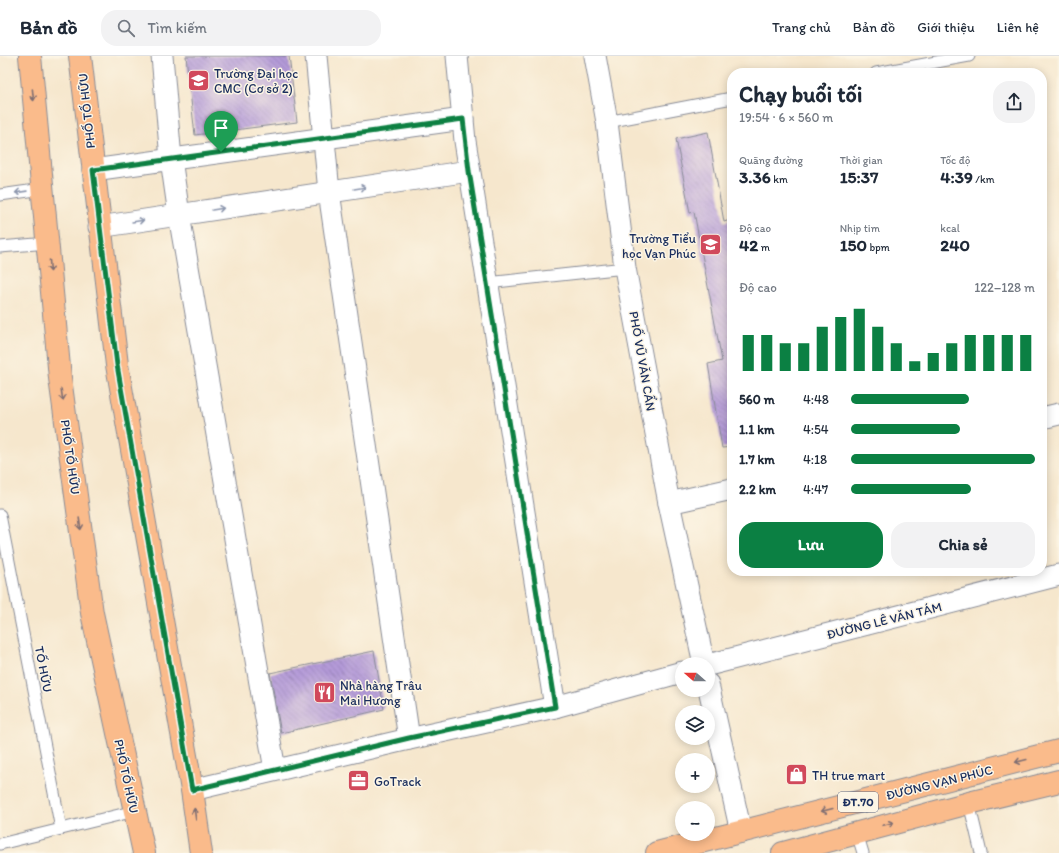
<!DOCTYPE html>
<html lang="vi">
<head>
<meta charset="utf-8">
<style>
	body { margin:0; font-family:Itim,sans-serif; background:#f2f2f3; color:#1f2937; height:100vh; display:flex; flex-direction:column; font-size:15px; white-space:nowrap }
	* { box-sizing:border-box; margin:0 }
	p { font-size:13px; color:#747a83 }
	.icon { flex:none; width:22px; height:22px; fill:none; stroke:currentColor; stroke-width:2; stroke-linecap:round; stroke-linejoin:round }
	.map { position:relative; flex:1; overflow:hidden }
	.side { position:absolute; left:727px; top:12px; width:320px; height:508px; display:flex; flex-direction:column; background:#fff; border-radius:16px; box-shadow:0 2px 10px #0003 }
	.side>* { flex:none }
	.needle { width:26px; rotate:290deg }
	.controls { position:absolute; left:675px; top:601px; display:grid; gap:8px }
	.controls a { display:grid; place-items:center; width:40px; height:40px; border-radius:50%; background:#fff; box-shadow:0 2px 10px #0003; font-size:20px }
	.pin { position:absolute; display:grid; place-items:center; width:34px; height:34px; color:#fff; margin:-41px -17px; border-radius:50% 50% 50% 0; rotate:-45deg; box-shadow:0 0 4px #0007 }
	.pin .icon { rotate:45deg }
	.round { display:grid; place-items:center; flex:none; width:42px; height:42px; border-radius:16px; background:#f2f2f3 }
	.summary { display:flex; align-items:center; justify-content:space-between; height:68px; padding:0 12px }
	h1 { font-size:22px; font-weight:800; line-height:30px }
	.figures { display:grid; grid-template-columns:repeat(3,1fr); gap:6px; height:68px; padding:4px 12px }
	.figures div { display:grid; align-content:center }
	.figures b { font-size:17px; font-weight:800 }
	.figures small { font-size:11px; font-weight:400 }
	.figures p { font-size:11px }
	.chart { height:112px; padding:8px 12px }
	.chart p { display:flex; justify-content:space-between }
	.chart svg { width:100%; height:72px; margin-top:4px; stroke:#0b8043; stroke-width:6 }
	.cta { display:flex; gap:8px; margin-top:auto; padding:8px 12px }
	.cta a { flex:1; height:46px; border-radius:16px; background:#0b8043; color:#fff; font-size:16px; font-weight:800; line-height:46px; text-align:center }
	.cta a+a { background:#f2f2f3; color:#1f2937 }
	ul { padding:0 12px; list-style:none; font-size:13px }
	li { display:grid; grid-template-columns:64px 48px 1fr; align-items:center; height:30px }
	li i { height:10px; border-radius:5px; background:#0b8043 }
	header { display:flex; align-items:center; gap:24px; box-sizing:border-box; height:56px; padding:0 20px; background:#fff; border-bottom:1px solid #e0e1e3 }
	header strong { font-size:19px }
	nav { display:flex; gap:22px; margin-inline-start:auto; font-size:14px }
	.search { width:280px; height:36px; background:#f2f2f3; display:flex; align-items:center; gap:10px; box-sizing:border-box; padding:0 14px; border-radius:16px; color:#747a83; font-size:15px }
	.map>svg:first-child { display:block }
</style>
</head>
<body>
<header>
<strong>Bản đồ</strong>
<div class="search"><svg class="icon" aria-label="search" viewBox="0 0 24 24"><circle cx="10" cy="10" r="6"/><path d="M15 15l6 6"/></svg>Tìm kiếm</div>
<nav><a>Trang chủ</a><a>Bản đồ</a><a>Giới thiệu</a><a>Liên hệ</a></nav>
</header>
<div class="map">
<svg width="1059" height="797" viewBox="0 0 1059 797">
	<defs>
		<pattern id="building-back-hatch" width="6" height="6" patternUnits="userSpaceOnUse"><rect width="6" height="6" fill="#b49ad8"/><path d="M-1 5l2 2M0 0l6 6M5-1l2 2" fill="none" stroke="#927eb2"/></pattern>
	</defs>
	<rect width="100%" height="100%" fill="#fcf5e5"/>
	<filter id="ink" filterUnits="userSpaceOnUse"><feTurbulence type="fractalNoise" baseFrequency=".025" numOctaves="2"/><feDisplacementMap in="SourceGraphic" scale="8" xChannelSelector="R" yChannelSelector="G"/><feConvolveMatrix kernelMatrix="1 2 1 2 8 2 1 2 1" color-interpolation-filters="sRGB"/></filter>
	<filter id="wash" filterUnits="userSpaceOnUse"><feTurbulence type="fractalNoise" baseFrequency=".012" numOctaves="4" result="noise"/><feDisplacementMap in="SourceGraphic" scale="16" xChannelSelector="R" yChannelSelector="G"/><feGaussianBlur stdDeviation="0.9" result="paint"/><feColorMatrix in="noise" values="0 0 0 0 0 0 0 0 0 0 0 0 0 0 0 0 0 1.4 0 .05"/><feComposite in="paint" operator="in"/></filter>
	<g filter="url(#wash)">
		<rect width="100%" height="100%" fill="#f6e7cd"/>
		<g id="blocks">
			<g fill="url(#building-back-hatch)">
				<path d="M186 0H289L297 66 195 79Z"/>
				<path d="M708 76 724 166 730 164 732 176V391L722 392 708 308 722 305 694 156 690 157 676 83Z"/>
				<path d="M374 595 384 653 281 677 270 617Z"/>
			</g>
		</g>
	</g>
	<g filter="url(#ink)">
		<use href="#blocks" fill-opacity="0" stroke="#888b96" stroke-width="1"/>
		<g fill="none" stroke-linecap="round" stroke-linejoin="round">
			<defs>
				<g id="lane">
					<path d="M876 17 969 0"/>
					<path d="M607 66 732 42"/>
					<path d="M0 139 43 133"/>
					<path d="M0 191 48 187"/>
					<path d="M487 227 625 212"/>
					<path d="M0 459 61 773"/>
					<path d="M969 747 981 797"/>
					<path d="M857 777 863 797"/>
					<path d="M0 788 135 755"/>
				</g>
				<g id="street">
					<path d="M162 0 171 103 179 159 275 714"/>
					<path d="M316 0 329 136 409 683"/>
					<path d="M457 0 465 85 555 651"/>
					<path d="M595 0 607 66 625 212 669 447 704 608"/>
					<path d="M93 114 463 63"/>
					<path d="M99 171 469 115"/>
					<path d="M1042 362 1059 358"/>
					<path d="M669 447 732 433"/>
					<path d="M708 609 1059 519"/>
					<path d="M708 628 741 776"/>
					<path d="M192 734 409 683 555 651 682 616"/>
				</g>
				<g id="primary">
					<path d="M30 0 60 322 92 557 144 797"/>
					<path d="M80 0 117 309 192 734 201 797"/>
					<path d="M657 797 1059 695"/>
					<path d="M783 797 969 747 1059 725"/>
				</g>
			</defs>
			<use href="#lane" stroke="#888b96" stroke-width="13"/>
			<use href="#street" stroke="#888b96" stroke-width="23"/>
			<use href="#primary" stroke="#888b96" stroke-width="24"/>
			<use href="#lane" stroke="#fff" stroke-width="11"/>
			<use href="#street" stroke="#fff" stroke-width="21"/>
			<use href="#primary" stroke="#fabb8b" stroke-width="22"/>
		</g>
		<defs><path id="oneway-shaft" d="M-6 0H5M1.5-3L5.5 0L1.5 3" fill="none" stroke-width="1.6" stroke-linecap="round" stroke-linejoin="round"/></defs>
		<g stroke="#7f6e72">
			<use href="#oneway-shaft" transform="translate(33 39) rotate(84)"/>
			<use href="#oneway-shaft" transform="translate(50 210) rotate(85)"/>
			<use href="#oneway-shaft" transform="translate(62 339) rotate(82)"/>
			<use href="#oneway-shaft" transform="translate(80 468) rotate(82)"/>
			<use href="#oneway-shaft" transform="translate(1021 705) rotate(166)"/>
			<use href="#oneway-shaft" transform="translate(827 754) rotate(166)"/>
			<use href="#oneway-shaft" transform="translate(195 758) rotate(-98)"/>
			<use href="#oneway-shaft" transform="translate(888 768) rotate(-15)"/>
		</g>
		<g stroke="#8d97ae">
			<use href="#oneway-shaft" transform="translate(360 132) rotate(-9)"/>
			<use href="#oneway-shaft" transform="translate(21 136) rotate(172)"/>
			<use href="#oneway-shaft" transform="translate(218 153) rotate(-9)"/>
			<use href="#oneway-shaft" transform="translate(138 165) rotate(-9)"/>
		</g>
	</g>
	<g fill="none" stroke-linecap="round" stroke-linejoin="round" filter="url(#ink)">
		<defs>
			<path id="route" d="M463 63 469 115 555 651 409 682 192 734 117 309 93 114Z"/>
		</defs>
		<use href="#route" stroke="#fff" stroke-width="8"/>
		<use href="#route" stroke="#0b8043" stroke-width="5"/>
	</g>
	<defs>
		<symbol id="university-square" viewBox="-11 -11 22 22"><rect x="-9" y="-9" width="18" height="18" rx="4" fill="#d1495b" stroke="#fcf5e5"/><path d="M0-5L7-2L0 1L-7-2ZM-4 1L0 2.5L4 1V4Q0 6-4 4Z" fill="#fff"/></symbol>
		<symbol id="school-square" viewBox="-11 -11 22 22"><rect x="-9" y="-9" width="18" height="18" rx="4" fill="#d1495b" stroke="#fcf5e5"/><path d="M0-5L7-2L0 1L-7-2ZM-4 1L0 2.5L4 1V4Q0 6-4 4Z" fill="#fff"/></symbol>
		<symbol id="restaurant-square" viewBox="-11 -11 22 22"><rect x="-9" y="-9" width="18" height="18" rx="4" fill="#d1495b" stroke="#fcf5e5"/><path d="M-5-6h1v4h1v-4h1v4h1v-4h1v5L-1.5 .5V6h-2V.5L-5-1ZM5-6V6H3V1.5H1.5Q1.5-4 5-6Z" fill="#fff"/></symbol>
		<symbol id="shop-square" viewBox="-11 -11 22 22"><rect x="-9" y="-9" width="18" height="18" rx="4" fill="#d1495b" stroke="#fcf5e5"/><path d="M-5-2.5h2.3a2.7 3.5 0 0 1 5.4 0H5L5.5 6h-11ZM-1.5-2.5h3a1.5 2.3 0 0 0-3 0Z" fill="#fff"/></symbol>
		<symbol id="office-square" viewBox="-11 -11 22 22"><rect x="-9" y="-9" width="18" height="18" rx="4" fill="#d1495b" stroke="#fcf5e5"/><path d="M-6-3h4V-5.5h4V-3h4V5H-6ZM-1-4.5V-3h2v-1.5ZM-6 0V1H6V0Z" fill="#fff"/></symbol>
	</defs>
	<g fill-rule="evenodd">
		<use href="#university-square" x="186" y="12" width="25" height="25"/>
		<use href="#school-square" x="698" y="176" width="25" height="25"/>
		<use href="#restaurant-square" x="312" y="624" width="25" height="25"/>
		<use href="#shop-square" x="784" y="706" width="25" height="25"/>
		<use href="#office-square" x="346" y="712" width="25" height="25"/>
	</g>
	<g text-anchor="middle" stroke-width="3" stroke-linejoin="round" paint-order="stroke">
		<rect fill="#fcf5e5" stroke="#5e6a86" stroke-width="1" x="838" y="736" width="40" height="20" rx="3"/>
		<g font-size="12" font-weight="bold" fill="#1b2f5e">
			<text x="858" y="750">ĐT.70</text>
		</g>
		<g font-size="13" fill="#1b2f5e" stroke="#fcf5e5" text-anchor="start">
			<text x="214" y="22">Trường Đại học<tspan x="214" dy="15">CMC (Cơ sở 2)</tspan></text>
			<text x="696" y="187" text-anchor="end">Trường Tiểu<tspan x="696" dy="15">học Vạn Phúc</tspan></text>
			<text x="340" y="634">Nhà hàng Trâu<tspan x="340" dy="15">Mai Hương</tspan></text>
			<text x="812" y="724">TH true mart</text>
			<text x="374" y="730">GoTrack</text>
		</g>
		<g font-size="13" fill="#1b2f5e" stroke="#fcf5e5">
			<text transform="translate(86 55) rotate(-96)" y="5">PHỐ TỐ HỮU</text>
			<text transform="translate(643 305) rotate(80)" y="5">PHỐ VŨ VĂN CẨN</text>
			<text transform="translate(71 401) rotate(82)" y="5">PHỐ TỐ HỮU</text>
			<text transform="translate(884 564) rotate(-14)" y="5">ĐƯỜNG LÊ VĂN TÁM</text>
			<text transform="translate(44 613) rotate(79)" y="5">TỐ HỮU</text>
			<text transform="translate(127 720) rotate(78)" y="5">PHỐ TỐ HỮU</text>
			<text transform="translate(939 726) rotate(-14)" y="5">ĐƯỜNG VẠN PHÚC</text>
		</g>
	</g>
</svg>
<div class="controls">
<a><svg class="needle" viewBox="-14 -14 28 28"><path d="M0-13l5 13h-10z" fill="#e53935"/><path d="M0 13l5-13h-10z" fill="#747a83"/></svg></a>
<a><svg class="icon" aria-label="layers" viewBox="0 0 24 24"><path d="M12 4l9 5-9 5-9-5zM3 14l9 5 9-5"/></svg></a>
<a>+</a>
<a>−</a>
</div>
<div class="pin" style="left:221px;top:96px;background:#1e9e55"><svg class="icon" aria-label="arrive" viewBox="0 0 24 24"><path d="M6 21V4h12l-3 4 3 4H6"/></svg></div>
<section class="side">
<div class="summary"><div><h1>Chạy buổi tối</h1><p>19:54 · 6 × 560 m</p></div><a class="round"><svg class="icon" aria-label="share" viewBox="0 0 24 24"><path d="M12 15V3M7 8l5-5 5 5M5 13v7h14v-7"/></svg></a></div>
<div class="figures">
<div><p>Quãng đường</p><b>3.36<small> km</small></b></div>
<div><p>Thời gian</p><b>15:37</b></div>
<div><p>Tốc độ</p><b>4:39<small> /km</small></b></div>
</div>
<div class="figures">
<div><p>Độ cao</p><b>42<small> m</small></b></div>
<div><p>Nhịp tim</p><b>150<small> bpm</small></b></div>
<div><p>kcal</p><b>240</b></div>
</div>
<div class="chart"><p><span>Độ cao</span>122–128 m</p>
<svg viewBox="0 0 160 44" preserveAspectRatio="none"><path d="M5 44V22M15 44V22M25 44V27M35 44V27M45 44V17M55 44V11M65 44V6M75 44V17M85 44V27M95 44V38M105 44V33M115 44V27M125 44V22M135 44V22M145 44V22M155 44V22"/></svg>
</div>
<ul>
<li><b>560 m</b>4:48<i style="width:64%"></i></li>
<li><b>1.1 km</b>4:54<i style="width:59%"></i></li>
<li><b>1.7 km</b>4:18<i style="width:100%"></i></li>
<li><b>2.2 km</b>4:47<i style="width:65%"></i></li>
</ul>
<div class="cta"><a>Lưu</a><a>Chia sẻ</a></div>
</section>
</div>
</body>
</html>
